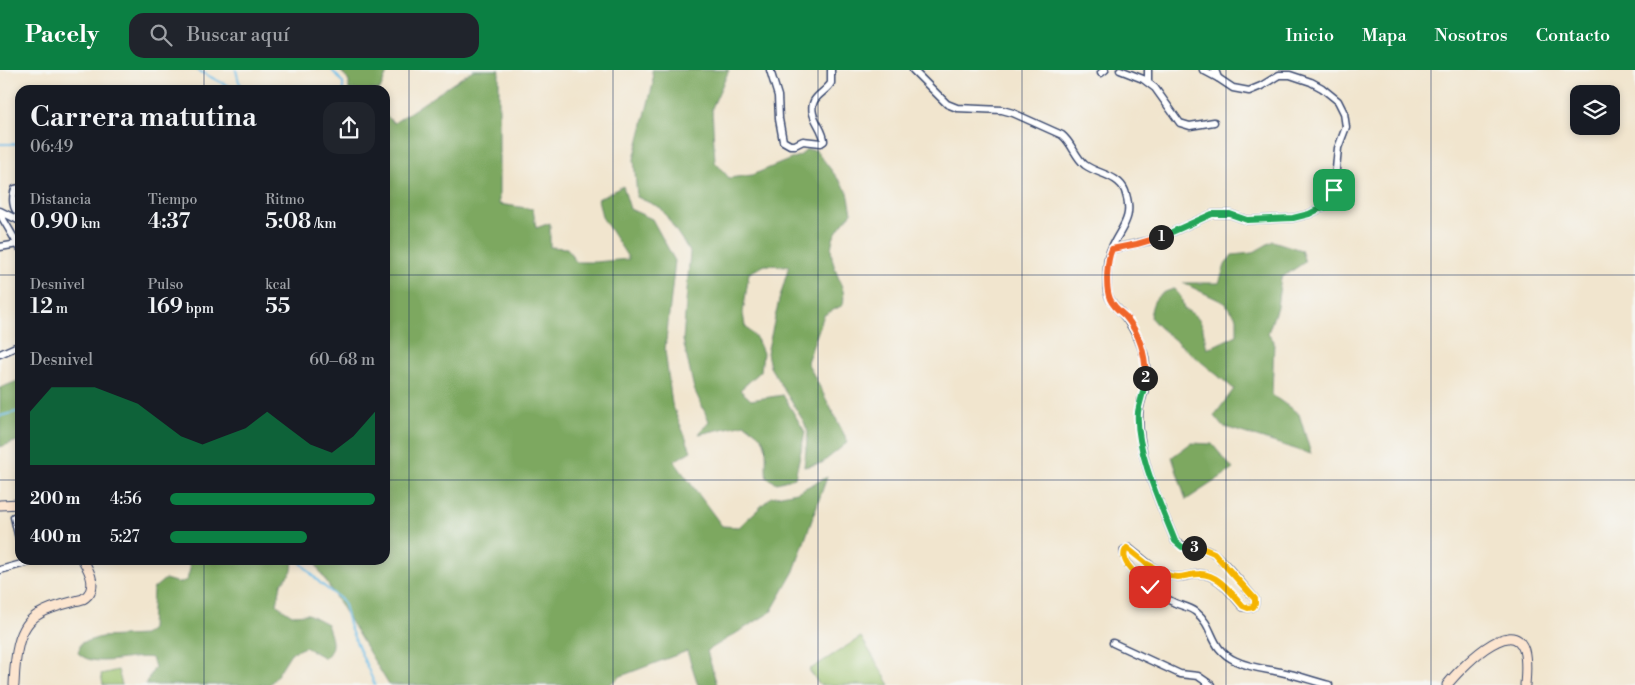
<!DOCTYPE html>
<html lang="es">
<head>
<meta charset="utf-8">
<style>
	body { margin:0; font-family:"Libre Bodoni",serif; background:#20242c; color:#f1f3f6; height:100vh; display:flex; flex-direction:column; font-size:19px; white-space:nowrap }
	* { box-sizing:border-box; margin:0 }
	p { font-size:16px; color:#9ea1a6 }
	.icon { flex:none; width:28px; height:28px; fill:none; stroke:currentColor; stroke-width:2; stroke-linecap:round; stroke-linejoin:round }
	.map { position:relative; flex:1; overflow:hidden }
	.drawer { position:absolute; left:15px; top:15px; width:375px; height:480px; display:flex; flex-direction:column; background:#171b24; border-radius:15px; box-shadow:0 2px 8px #0003 }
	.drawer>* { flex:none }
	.controls { position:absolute; left:1570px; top:15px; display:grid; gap:10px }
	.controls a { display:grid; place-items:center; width:50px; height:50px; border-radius:10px; background:#171b24; box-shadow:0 2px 8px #0003; font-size:25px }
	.pin { position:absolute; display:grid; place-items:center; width:42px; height:42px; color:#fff; margin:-21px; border-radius:10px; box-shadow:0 2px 8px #0006 }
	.km { position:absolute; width:25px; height:25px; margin:-12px; border-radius:50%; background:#222; color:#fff; font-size:14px; line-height:25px; text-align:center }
	.round { display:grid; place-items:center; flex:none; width:52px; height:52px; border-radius:15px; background:#20242c }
	.overview { display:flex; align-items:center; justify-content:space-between; height:85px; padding:0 15px }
	h1 { font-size:28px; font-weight:600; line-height:38px }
	.figures { display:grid; grid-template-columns:repeat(3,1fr); gap:8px; height:85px; padding:5px 15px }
	.figures div { display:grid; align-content:center }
	.figures b { font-size:21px; font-weight:600 }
	.figures small { font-size:14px; font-weight:400 }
	.figures p { font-size:14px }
	.chart { height:140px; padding:10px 15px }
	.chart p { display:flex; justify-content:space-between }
	.chart svg { width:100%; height:90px; margin-top:5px; fill:#0b8043; opacity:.7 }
	ul { padding:0 15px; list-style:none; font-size:16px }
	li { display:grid; grid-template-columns:80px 60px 1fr; align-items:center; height:38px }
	li i { height:12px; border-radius:6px; background:#0b8043 }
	header { display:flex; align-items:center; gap:30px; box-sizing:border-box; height:70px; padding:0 25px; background:#0b8043; color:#fff }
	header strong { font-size:24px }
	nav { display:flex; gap:28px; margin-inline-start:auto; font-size:18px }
	.search { width:350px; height:45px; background:#20242c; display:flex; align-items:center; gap:12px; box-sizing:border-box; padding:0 18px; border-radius:15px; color:#9ea1a6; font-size:19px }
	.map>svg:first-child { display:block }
</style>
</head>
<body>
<header>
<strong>Pacely</strong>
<div class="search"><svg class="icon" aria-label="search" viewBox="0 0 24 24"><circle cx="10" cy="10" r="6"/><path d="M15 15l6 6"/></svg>Buscar aquí</div>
<nav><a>Inicio</a><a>Mapa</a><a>Nosotros</a><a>Contacto</a></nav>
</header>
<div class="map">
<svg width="1635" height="615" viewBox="0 0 1635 615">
	<rect width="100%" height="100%" fill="#f6f6f2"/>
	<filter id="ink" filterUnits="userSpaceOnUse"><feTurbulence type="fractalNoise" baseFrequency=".02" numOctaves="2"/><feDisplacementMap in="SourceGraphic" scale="10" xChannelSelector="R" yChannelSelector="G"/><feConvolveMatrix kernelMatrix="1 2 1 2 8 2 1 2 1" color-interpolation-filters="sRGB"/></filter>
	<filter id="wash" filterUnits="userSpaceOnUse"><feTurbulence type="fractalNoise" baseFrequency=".0096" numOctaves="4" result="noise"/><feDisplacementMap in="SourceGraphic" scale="20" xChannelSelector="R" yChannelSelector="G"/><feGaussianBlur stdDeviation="1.12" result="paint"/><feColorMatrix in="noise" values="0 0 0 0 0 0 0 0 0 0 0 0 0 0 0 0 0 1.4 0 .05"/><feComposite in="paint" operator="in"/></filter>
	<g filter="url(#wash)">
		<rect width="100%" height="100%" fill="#f1e5ce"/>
		<g fill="#9cc26d" stroke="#5c7866">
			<path d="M861 567 890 615H820L809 600Z"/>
			<path d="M118 600 122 615H103L101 604Z"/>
		</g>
		<g fill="#7da860" stroke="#4c6c5f">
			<path d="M340 0H388L380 20H349V11Z"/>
			<path d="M473 0H499V134L533 139 536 158 550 153V177L567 178 576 192H595L629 189 602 147 598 129 623 116 630 139 652 149 675 191 665 280 672 334 691 381 674 391 722 456 739 457 771 427 797 422 827 407 794 501 771 542 707 581 717 615H698L687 581 621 606 609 615H389L313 490H385V44L394 53Z"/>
			<path d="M652 0H729L712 38 715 92 729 108 752 105 801 85 805 80H816L848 122 852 143C829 167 826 177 839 209 843 219 845 225 843 235L824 245 807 292 848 372 822 393 804 397 808 362 804 352 770 297 767 283 779 230 789 196 765 195 749 203 743 243 745 256 757 269 763 283 761 301 740 320 751 330 783 325 805 362 795 408 777 413 767 408C764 396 770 377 761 367 757 362 750 358 745 354L699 364 709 351 694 319 683 270 690 182 661 138 637 127 634 89 653 14Z"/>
			<path d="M1273 171 1301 180 1305 192 1281 208 1277 237 1268 263 1274 271 1272 325 1299 344 1311 384 1222 356 1214 346 1234 319 1159 257 1150 247C1153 229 1156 224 1174 219L1181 227 1184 239C1205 249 1202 257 1207 279L1237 265V248L1225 233 1183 213H1219L1225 195 1232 185 1252 183Z"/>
			<path d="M20 310V370L0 377V318Z"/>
			<path d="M1191 373 1212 374 1233 399 1186 430 1172 387Z"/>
			<path d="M187 490H293L292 501 281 514 277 535 292 545 308 544 327 554C331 568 337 576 325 588L305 577 291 583 276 607 269 615H146V613L155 597 152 588C130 584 95 600 78 583L81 573 101 567 144 565 151 559 153 519 165 509 179 513 187 510 190 499Z"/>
		</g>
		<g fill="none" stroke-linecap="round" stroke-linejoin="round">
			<g stroke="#6dbde8" stroke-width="2">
				<path d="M197 0 224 14 240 20"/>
				<path d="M236 0 239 12 246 20"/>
				<path d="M332 0 343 13V20"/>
				<path d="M0 74H20"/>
				<path d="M0 346 20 341"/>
				<path d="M301 490V493L320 513 343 531 350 558 375 615"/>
			</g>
		</g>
	</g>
	<g filter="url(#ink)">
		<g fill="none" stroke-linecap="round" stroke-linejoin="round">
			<defs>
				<g id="street">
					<path d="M770 0 778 26 779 49 783 71 790 75H795L803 71 821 73 824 71C824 58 807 46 814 31 818 24 827 20 831 13V0"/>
					<path d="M913 0 947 34 957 38 1002 40 1013 43 1062 65C1072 73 1075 87 1085 95 1097 104 1119 105 1125 121 1136 152 1117 159 1109 185 1106 194 1107 208 1107 219 1108 233 1120 239 1127 250 1134 260 1140 272 1144 284 1147 294 1146 308 1145 318 1143 327 1139 335 1139 344 1138 388 1159 431 1175 471 1188 482 1198 474 1212 482 1223 489 1245 518 1255 529V534L1253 537 1248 538 1243 537C1231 524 1217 502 1197 504 1188 505 1180 509 1171 506 1154 501 1142 488 1129 478L1124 480C1122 499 1159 526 1175 533 1182 536 1190 537 1196 542 1216 558 1208 578 1236 591 1250 598 1266 599 1281 602 1297 605 1313 611 1329 615"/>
					<path d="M1120 0 1143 9 1155 18 1180 53 1190 56 1214 52"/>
					<path d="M1203 0 1218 8"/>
					<path d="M1101 3 1105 0"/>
					<path d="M1148 12V0"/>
					<path d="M20 118 15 119C12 128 12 139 20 145"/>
					<path d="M0 141 20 151"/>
					<path d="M0 144 20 178"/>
					<path d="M0 177 18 174"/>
					<path d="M1112 179 1157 169 1212 144H1230L1247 150 1293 148 1309 144 1323 137 1334 120 1338 78 1346 57 1344 43 1338 31 1322 18 1311 12 1290 5H1279L1261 16 1249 21 1233 18 1218 8 1215 0"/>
					<path d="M0 284 20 275"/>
					<path d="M14 447 20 473"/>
					<path d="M0 500 36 490"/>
					<path d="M1113 573 1180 604 1198 606 1211 615"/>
				</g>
				<g id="secondary">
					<path d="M0 435 20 434"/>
					<path d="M14 615C15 592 16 556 39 544 52 536 69 533 83 529 99 519 90 502 83 490"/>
					<path d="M1447 615C1458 601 1512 543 1524 580 1527 591 1526 604 1525 615"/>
				</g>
			</defs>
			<use href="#street" stroke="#3b4a6f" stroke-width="9"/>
			<use href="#secondary" stroke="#3b4a6f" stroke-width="11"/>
			<use href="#street" stroke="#fff" stroke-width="6"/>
			<use href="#secondary" stroke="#fce5cf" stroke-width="9"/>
		</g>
	</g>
	<g fill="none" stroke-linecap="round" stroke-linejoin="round" filter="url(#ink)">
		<defs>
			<path id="split-1" d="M1161 167 1212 144H1230L1247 150 1293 148 1309 144 1323 137 1334 120"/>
			<path id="split-2" d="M1145 308C1147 287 1139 262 1125 246 1119 241 1113 236 1110 229 1105 217 1107 190 1112 179L1137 174 1161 167"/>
			<path id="split-3" d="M1145 308C1145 320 1140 330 1138 342 1135 379 1161 436 1175 471L1182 477 1194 478"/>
			<path id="split-4" d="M1167 505C1181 510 1186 504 1199 504 1218 503 1232 524 1243 536L1248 538 1253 537 1255 534V529L1214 483 1202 478H1194"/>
			<path id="split-5" d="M1150 517C1141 508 1116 491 1127 478L1147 494 1167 505"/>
		</defs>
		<use href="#split-1" stroke="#fff" stroke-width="10"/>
		<use href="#split-2" stroke="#fff" stroke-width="10"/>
		<use href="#split-3" stroke="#fff" stroke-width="10"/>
		<use href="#split-4" stroke="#fff" stroke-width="10"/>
		<use href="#split-5" stroke="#fff" stroke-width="10"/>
		<use href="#split-1" stroke="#22a559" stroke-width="6"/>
		<use href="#split-2" stroke="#f0652b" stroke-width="6"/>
		<use href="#split-3" stroke="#22a559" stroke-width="6"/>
		<use href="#split-4" stroke="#f5b400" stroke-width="6"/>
		<use href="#split-5" stroke="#f5b400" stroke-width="6"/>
	</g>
	<path fill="none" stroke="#1b2f5e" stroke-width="1" stroke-opacity="0.55" d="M204 0V20M409 0V615M613 0V615M818 0V615M1022 0V615M1226 0V615M1431 0V615M0 205H20M385 205H1635M0 410H20M385 410H1635M204 490V615"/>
</svg>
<div class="controls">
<a><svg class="icon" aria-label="layers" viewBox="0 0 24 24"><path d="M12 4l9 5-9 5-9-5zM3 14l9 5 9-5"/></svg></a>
</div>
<div class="pin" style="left:1334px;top:120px;background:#1e9e55"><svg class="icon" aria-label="arrive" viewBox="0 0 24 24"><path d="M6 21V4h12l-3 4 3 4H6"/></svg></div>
<div class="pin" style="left:1150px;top:517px;background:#d93025"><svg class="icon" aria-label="check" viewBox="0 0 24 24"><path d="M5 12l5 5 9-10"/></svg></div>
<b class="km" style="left:1161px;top:167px">1</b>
<b class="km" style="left:1145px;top:308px">2</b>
<b class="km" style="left:1194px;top:478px">3</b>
<section class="drawer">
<div class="overview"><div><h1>Carrera matutina</h1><p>06:49</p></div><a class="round"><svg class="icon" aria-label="share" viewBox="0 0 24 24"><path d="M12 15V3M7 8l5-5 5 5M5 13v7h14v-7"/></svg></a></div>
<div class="figures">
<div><p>Distancia</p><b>0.90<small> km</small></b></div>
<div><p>Tiempo</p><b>4:37</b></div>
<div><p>Ritmo</p><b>5:08<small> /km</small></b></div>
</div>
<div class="figures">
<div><p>Desnivel</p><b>12<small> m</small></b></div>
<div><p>Pulso</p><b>169<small> bpm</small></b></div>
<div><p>kcal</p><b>55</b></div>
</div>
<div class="chart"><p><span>Desnivel</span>60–68 m</p>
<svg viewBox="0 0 160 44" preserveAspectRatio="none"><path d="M0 44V18L10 6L20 6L30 6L40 10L50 14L60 22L70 30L80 34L90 30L100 26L110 18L120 26L130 34L140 38L150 30L160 18V44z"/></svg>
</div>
<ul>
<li><b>200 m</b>4:56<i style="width:100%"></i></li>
<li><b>400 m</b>5:27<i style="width:67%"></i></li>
</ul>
</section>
</div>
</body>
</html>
